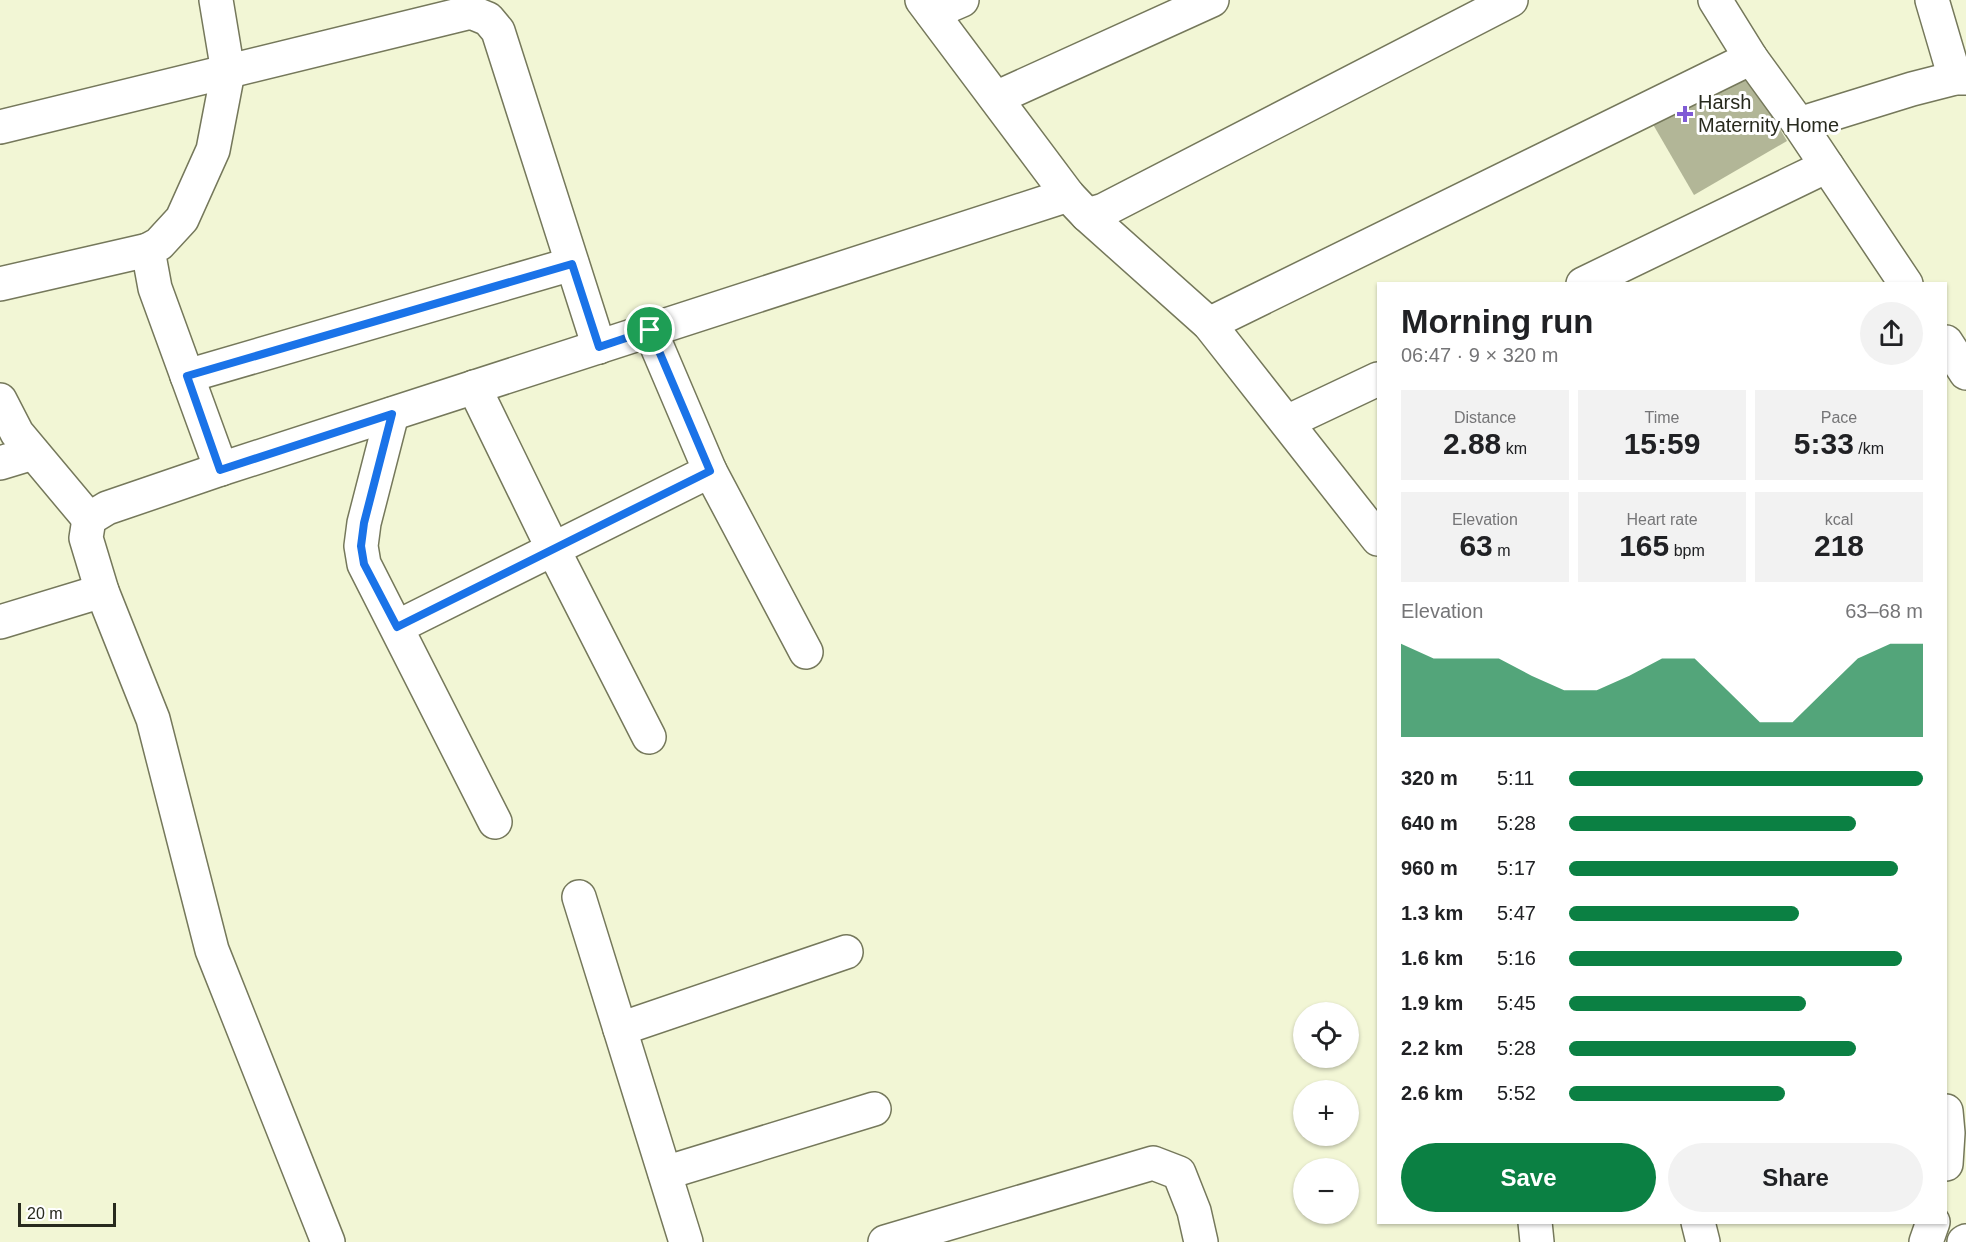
<!DOCTYPE html>
<html lang="en">
<head>
<meta charset="utf-8">
<style>
	body { margin:0; font-family:Helvetica,sans-serif; background:#f2f2f2; color:#202124; height:100vh; display:flex; flex-direction:column; font-size:22px; white-space:nowrap }
	* { box-sizing:border-box; margin:0 }
	p { font-size:20px; color:#757577 }
	.icon { flex:none; width:33px; height:33px; fill:none; stroke:currentColor; stroke-width:2; stroke-linecap:round; stroke-linejoin:round }
	.map { position:relative; flex:1; overflow:hidden }
	.side { position:absolute; left:1377px; top:282px; width:570px; height:942px; display:flex; flex-direction:column; background:#fff; border-radius:0px; box-shadow:0 2px 4px #0004 }
	.side>* { flex:none }
	.controls { position:absolute; left:1293px; top:1002px; display:grid; gap:12px }
	.controls a { display:grid; place-items:center; width:66px; height:66px; border-radius:50%; background:#fff; box-shadow:0 2px 4px #0004; font-size:30px }
	.scale { position:absolute; left:18px; bottom:15px; width:98px; box-sizing:border-box; padding-left:6px; border:3px solid #282a1e; border-top:0; font-size:16px; line-height:21px; white-space:nowrap; color:#282a1e; -webkit-text-stroke:4px #fff; paint-order:stroke }
	.pin { position:absolute; display:grid; place-items:center; width:51px; height:51px; color:#fff; margin:-26px; border:3px solid #fff; border-radius:50%; box-shadow:0 2px 6px #0007 }
	.round { display:grid; place-items:center; flex:none; width:63px; height:63px; border-radius:32px; background:#f2f2f2 }
	.overview { display:flex; align-items:center; justify-content:space-between; height:102px; padding:0 24px }
	h1 { font-size:33px; font-weight:600; line-height:45px }
	.stats { display:grid; grid-template-columns:repeat(3,1fr); gap:9px; height:102px; padding:6px 24px }
	.stats div { display:grid; align-content:center; border-radius:0px; background:#f2f2f2; text-align:center }
	.stats b { font-size:30px; font-weight:600 }
	.stats small { font-size:16px; font-weight:400 }
	.stats p { font-size:16px }
	.chart { height:168px; padding:12px 24px }
	.chart p { display:flex; justify-content:space-between }
	.chart svg { width:100%; height:108px; margin-top:6px; fill:#0b8043; opacity:.7 }
	.primary-button { display:flex; gap:12px; margin-top:auto; padding:12px 24px }
	.primary-button a { flex:1; height:69px; border-radius:36px; background:#0b8043; color:#fff; font-size:24px; font-weight:600; line-height:69px; text-align:center }
	.primary-button a+a { background:#f2f2f2; color:#202124 }
	ul { padding:0 24px; list-style:none; font-size:20px }
	li { display:grid; grid-template-columns:96px 72px 1fr; align-items:center; height:45px }
	li i { height:15px; border-radius:8px; background:#0b8043 }
	.map>svg:first-child { display:block }
</style>
</head>
<body>
<div class="map">
<svg width="1966" height="1242" viewBox="0 0 1966 1242">
	<rect width="100%" height="100%" fill="#f2f6d5"/>
	<path fill="#b2b697" d="M1732 48 1787 141 1694 195 1640 102Z"/>
	<g fill="none" stroke-linecap="round" stroke-linejoin="round">
		<defs>
			<g id="minor">
				<path d="M216 0 228 72 213 150 182 219 159 244 148 250 155 288 221 469"/>
				<path d="M1715 0 1751 58 1799 124 1906 284"/>
				<path d="M1932 0 1955 78"/>
				<path d="M932 13 962 0"/>
				<path d="M996 98 1212 0"/>
				<path d="M1799 124 1912 89 1955 78H1966"/>
				<path d="M0 127 471 12 488 19 498 31 599 347"/>
				<path d="M0 284 148 250"/>
				<path d="M1583 284 1827 166"/>
				<path d="M1209 324 1751 58"/>
				<path d="M1946 342 1966 373"/>
				<path d="M187 376 572 264"/>
				<path d="M474 387 553 549 649 737"/>
				<path d="M0 400 17 433 89 519"/>
				<path d="M392 414 364 523 361 546 364 564 495 822"/>
				<path d="M1287 422 1378 379"/>
				<path d="M0 463 33 453"/>
				<path d="M710 471 806 652"/>
				<path d="M0 622 102 591"/>
				<path d="M397 627 710 471 650 330"/>
				<path d="M579 897 686 1242"/>
				<path d="M620 1029 846 952"/>
				<path d="M1946 1111 1948 1133 1946 1164"/>
				<path d="M665 1173 874 1109"/>
				<path d="M1535 1222 1537 1242"/>
				<path d="M328 1242 212 950 153 719 102 591 86 538 89 519 107 508 221 469 1068 195"/>
				<path d="M885 1242 1153 1163 1179 1173 1194 1211 1201 1242"/>
				<path d="M1926 1242 1933 1222"/>
				<path d="M1964 1242 1966 1241"/>
			</g>
			<g id="secondary">
				<path d="M922 0 1068 195 1087 215 1209 324 1378 539"/>
				<path d="M1087 215 1104 210 1511 0"/>
				<path d="M1698 1222 1703 1242"/>
			</g>
		</defs>
		<use href="#minor" stroke="#75785b" stroke-width="36"/>
		<use href="#secondary" stroke="#75785b" stroke-width="36"/>
		<use href="#minor" stroke="#fff" stroke-width="33"/>
		<use href="#secondary" stroke="#fff" stroke-width="33"/>
	</g>
	<g fill="none" stroke-linecap="round" stroke-linejoin="round">
		<defs>
			<path id="route" d="M572 264 599 347 650 330 710 471 397 627 364 564 361 546 364 523 392 414 220 470 187 376Z"/>
		</defs>
		<use href="#route" stroke="#fff" stroke-width="12"/>
		<use href="#route" stroke="#1a73e8" stroke-width="8"/>
	</g>
	<path fill="#7f5bd5" stroke="#fff" stroke-width="2" d="M1682 105h6v6h6v6h-6v6h-6v-6h-6v-6h6z"/>
	<g text-anchor="middle" stroke-width="6" stroke-linejoin="round" paint-order="stroke">
		<g font-size="20" fill="#282a1e" stroke="#fff" text-anchor="start">
			<text x="1698" y="109">Harsh<tspan x="1698" dy="23">Maternity Home</tspan></text>
		</g>
	</g>
</svg>
<div class="controls">
<a><svg class="icon" aria-label="locate" viewBox="0 0 24 24"><circle cx="12" cy="12" r="6"/><path d="M12 2v4M12 18v4M2 12h4M18 12h4"/></svg></a>
<a>+</a>
<a>−</a>
</div>
<div class="scale">20 m</div>
<div class="pin" style="left:650px;top:330px;background:#1e9e55"><svg class="icon" aria-label="arrive" viewBox="0 0 24 24"><path d="M6 21V4h12l-3 4 3 4H6"/></svg></div>
<section class="side">
<div class="overview"><div><h1>Morning run</h1><p>06:47 · 9 × 320 m</p></div><a class="round"><svg class="icon" aria-label="share" viewBox="0 0 24 24"><path d="M12 15V3M7 8l5-5 5 5M5 13v7h14v-7"/></svg></a></div>
<div class="stats">
<div><p>Distance</p><b>2.88<small> km</small></b></div>
<div><p>Time</p><b>15:59</b></div>
<div><p>Pace</p><b>5:33<small> /km</small></b></div>
</div>
<div class="stats">
<div><p>Elevation</p><b>63<small> m</small></b></div>
<div><p>Heart rate</p><b>165<small> bpm</small></b></div>
<div><p>kcal</p><b>218</b></div>
</div>
<div class="chart"><p><span>Elevation</span>63–68 m</p>
<svg viewBox="0 0 160 44" preserveAspectRatio="none"><path d="M0 44V6L10 12L20 12L30 12L40 19L50 25L60 25L70 19L80 12L90 12L100 25L110 38L120 38L130 25L140 12L150 6L160 6V44z"/></svg>
</div>
<ul>
<li><b>320 m</b>5:11<i style="width:100%"></i></li>
<li><b>640 m</b>5:28<i style="width:81%"></i></li>
<li><b>960 m</b>5:17<i style="width:93%"></i></li>
<li><b>1.3 km</b>5:47<i style="width:65%"></i></li>
<li><b>1.6 km</b>5:16<i style="width:94%"></i></li>
<li><b>1.9 km</b>5:45<i style="width:67%"></i></li>
<li><b>2.2 km</b>5:28<i style="width:81%"></i></li>
<li><b>2.6 km</b>5:52<i style="width:61%"></i></li>
</ul>
<div class="primary-button"><a>Save</a><a>Share</a></div>
</section>
</div>
</body>
</html>
